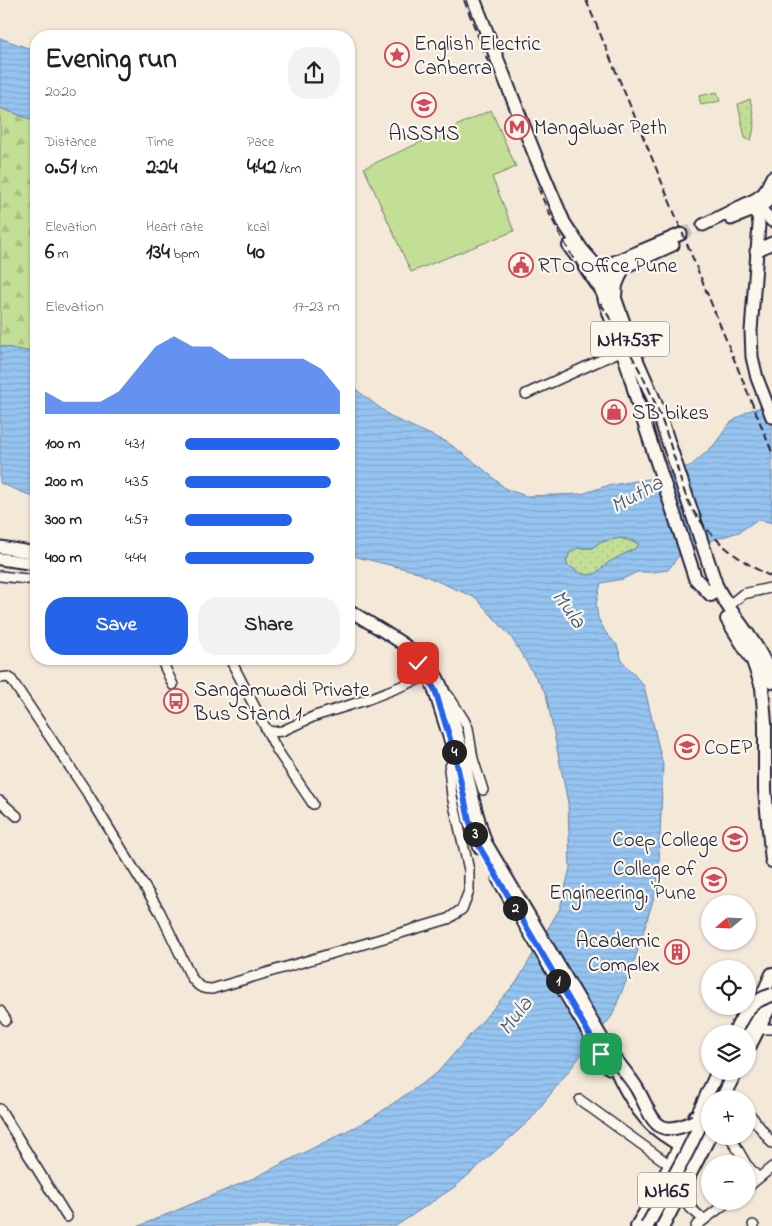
<!DOCTYPE html>
<html lang="en">
<head>
<meta charset="utf-8">
<style>
	body { margin:0; font-family:"Indie Flower",sans-serif; background:#f2f2f2; color:#222; height:100vh; display:flex; flex-direction:column; font-size:19px; white-space:nowrap }
	* { box-sizing:border-box; margin:0 }
	p { font-size:16px; color:#767676 }
	.icon { flex:none; width:28px; height:28px; fill:none; stroke:currentColor; stroke-width:2; stroke-linecap:round; stroke-linejoin:round }
	.map { position:relative; flex:1; overflow:hidden }
	.panel { position:absolute; left:30px; top:30px; width:325px; height:635px; display:flex; flex-direction:column; background:#fff; border-radius:20px; box-shadow:0 1px 4px #0004 }
	.panel>* { flex:none }
	.needle { width:32px; rotate:251deg }
	.tools { position:absolute; left:701px; top:895px; display:grid; gap:10px }
	.tools a { display:grid; place-items:center; width:55px; height:55px; border-radius:50%; background:#fff; box-shadow:0 1px 4px #0004; font-size:25px }
	.pin { position:absolute; display:grid; place-items:center; width:42px; height:42px; color:#fff; margin:-21px; border-radius:10px; box-shadow:0 2px 8px #0006 }
	.km { position:absolute; width:25px; height:25px; margin:-12px; border-radius:50%; background:#222; color:#fff; font-size:14px; line-height:25px; text-align:center }
	.round { display:grid; place-items:center; flex:none; width:52px; height:52px; border-radius:20px; background:#f2f2f2 }
	.overview { display:flex; align-items:center; justify-content:space-between; height:85px; padding:0 15px }
	h1 { font-size:28px; font-weight:700; line-height:38px }
	.metrics { display:grid; grid-template-columns:repeat(3,1fr); gap:8px; height:85px; padding:5px 15px }
	.metrics div { display:grid; align-content:center }
	.metrics b { font-size:21px; font-weight:700 }
	.metrics small { font-size:14px; font-weight:400 }
	.metrics p { font-size:14px }
	.chart { height:140px; padding:10px 15px }
	.chart p { display:flex; justify-content:space-between }
	.chart svg { width:100%; height:90px; margin-top:5px; fill:#2563eb; opacity:.7 }
	.action { display:flex; gap:10px; margin-top:auto; padding:10px 15px }
	.action a { flex:1; height:58px; border-radius:20px; background:#2563eb; color:#fff; font-size:20px; font-weight:700; line-height:58px; text-align:center }
	.action a+a { background:#f2f2f2; color:#222 }
	ul { padding:0 15px; list-style:none; font-size:16px }
	li { display:grid; grid-template-columns:80px 60px 1fr; align-items:center; height:38px }
	li i { height:12px; border-radius:6px; background:#2563eb }
	.map>svg:first-child { display:block }
</style>
</head>
<body>
<div class="map">
<svg width="772" height="1226" viewBox="0 0 772 1226">
	<defs>
		<pattern id="grass-dots" width="8" height="8" patternUnits="userSpaceOnUse" patternTransform="scale(1.25)"><rect width="8" height="8" fill="#c3df96"/><path d="M2 2h.1M6 6h.1" fill="none" stroke="#a7bf82" stroke-width="1.8" stroke-linecap="round"/></pattern>
		<pattern id="forest-firs" width="22" height="20" patternUnits="userSpaceOnUse" patternTransform="scale(1.25)"><rect width="22" height="20" fill="#c3df96"/><path d="M5 1l3.5 6h-7zM16 11l3.5 6h-7z" fill="#a7bf82"/></pattern>
		<pattern id="water-rules" width="6" height="5" patternUnits="userSpaceOnUse" patternTransform="scale(1.25)"><rect width="6" height="5" fill="#95c4f0"/><path d="M0 2.5h6" fill="none" stroke="#80a8cf"/></pattern>
	</defs>
	<rect width="100%" height="100%" fill="#f4e8d9"/>
	<filter id="ink" filterUnits="userSpaceOnUse"><feTurbulence type="fractalNoise" baseFrequency=".02" numOctaves="2"/><feDisplacementMap in="SourceGraphic" scale="10" xChannelSelector="R" yChannelSelector="G"/><feConvolveMatrix kernelMatrix="1 2 1 2 8 2 1 2 1" color-interpolation-filters="sRGB"/></filter>
	<g filter="url(#ink)">
		<g fill="url(#grass-dots)" stroke="#728068">
			<path d="M750 99C753 112 757 128 750 141L745 138 738 104Z"/>
			<path d="M620 538 639 544 636 548 609 562 595 574 589 575 582 574 567 565 566 561 570 552 578 548H592L600 542Z"/>
		</g>
		<path fill="url(#forest-firs)" stroke="#728068" d="M0 108 36 121V353L0 346Z"/>
		<g fill="#c3df96" stroke="#728068">
			<path d="M717 92 720 101 701 105 699 96Z"/>
			<path d="M491 110 516 167 492 177 514 231 411 272 364 168Z"/>
		</g>
		<g fill="url(#water-rules)" stroke="#6783a8" fill-rule="evenodd">
			<path d="M0 38 36 51V121L0 108Z"/>
			<path d="M0 346 36 353V498L0 483Z"/>
			<path d="M349 384 393 418 447 442 482 468 506 489 526 496 582 494 606 486 654 478 692 465 714 445 730 423 748 411 772 404V523L758 519 739 532 709 541 680 554 668 570 652 572H637L623 579 601 583 596 604 598 618 606 633 617 645 622 661 644 686 663 765 658 884 635 959 612 1016 530 1120 456 1186 396 1226H139L254 1178 372 1118 437 1073 518 980 560 908 570 868 568 803 546 694 511 637 476 598 414 571 349 555ZM620 538 629 539 639 544 636 548 609 562 595 574 589 575 582 574 567 565 566 562 570 552 578 548H592L600 542Z"/>
		</g>
		<g fill="none" stroke-linecap="round" stroke-linejoin="round">
			<path stroke="#cac0b9" stroke-width="11" stroke-dasharray="11 5.5" stroke-linecap="butt" d="M681 234 703 225"/>
			<defs>
				<g id="minor">
					<path d="M526 394 623 350"/>
					<path d="M0 576 36 580"/>
					<path d="M728 606 743 594 770 588"/>
					<path d="M161 659 173 685"/>
					<path d="M230 659 277 750 313 804"/>
					<path d="M0 678 8 677 11 679 88 794 160 912 191 977C198 986 201 989 212 989L448 919 462 909 469 891V870L452 796 449 769 455 755"/>
					<path d="M448 695 464 720 468 728 473 759 483 790"/>
					<path d="M267 730 272 732 282 731 315 716 366 700 435 673"/>
					<path d="M0 801 17 816"/>
					<path d="M0 1011 6 1020"/>
					<path d="M762 1029H772"/>
					<path d="M580 1100 670 1165"/>
					<path d="M0 1109 67 1217"/>
					<path d="M752 1117 772 1143"/>
					<path d="M730 1136 746 1164"/>
					<path d="M748 1166 758 1178"/>
					<path d="M748 1187 772 1167"/>
					<path d="M687 1205 704 1220"/>
					<path d="M753 1225 754 1226"/>
					<path d="M696 1226 729 1201"/>
				</g>
				<g id="major">
					<path d="M753 201 758 217 759 225 751 331 752 357 757 378 772 417"/>
					<path d="M758 203 764 213 772 221"/>
					<path d="M731 219C745 213 763 209 772 196"/>
					<path d="M703 225 756 199 764 193 772 177"/>
					<path d="M756 251 772 243"/>
					<path d="M590 272 681 234"/>
					<path d="M598 279 673 245"/>
					<path d="M0 547 36 553"/>
					<path d="M0 559 36 564"/>
					<path d="M349 610C373 626 409 644 428 665 439 676 443 691 449 706 464 750 470 798 486 843L608 1048C615 1073 633 1108 652 1126 662 1135 675 1143 687 1150"/>
					<path d="M433 686 455 755 469 820 480 848"/>
					<path d="M498 879 609 1068"/>
				</g>
				<g id="highway">
					<path d="M474 0 535 155 564 223 582 250 605 276 613 293 637 361 655 402 716 585C733 621 761 642 772 682"/>
					<path d="M569 246 601 289 627 364 639 407 695 578 711 595"/>
					<path d="M615 296 616 285 623 268"/>
					<path d="M727 619 753 661 762 687 765 723V790L772 861"/>
					<path d="M745 1034 772 974"/>
					<path d="M748 1049 772 1002"/>
					<path d="M722 1099 736 1071"/>
					<path d="M663 1134 680 1133 689 1129"/>
					<path d="M637 1226 651 1203 695 1116"/>
					<path d="M663 1226 710 1135"/>
				</g>
			</defs>
			<use href="#minor" stroke="#22223b" stroke-width="12"/>
			<use href="#major" stroke="#22223b" stroke-width="15"/>
			<use href="#highway" stroke="#22223b" stroke-width="16"/>
			<use href="#minor" stroke="#fbf7ec" stroke-width="9"/>
			<use href="#major" stroke="#fbf7ec" stroke-width="11"/>
			<use href="#highway" stroke="#fbf7ec" stroke-width="12"/>
			<g stroke="#22223b" stroke-width="2" stroke-dasharray="8 4" stroke-linecap="butt">
				<path d="M464 0 491 69"/>
				<path d="M586 0 647 146 772 452"/>
				<path d="M538 187C568 264 623 327 655 403 663 421 669 441 675 460 681 480 685 502 699 519 718 545 743 563 772 577"/>
			</g>
			<defs>
				<g id="highway-bridge">
					<path d="M734 1034C744 1013 748 1002 772 995"/>
					<path d="M608 1048C616 1062 627 1073 636 1087 653 1115 652 1142 695 1121"/>
					<path d="M698 1114 718 1071"/>
					<path d="M647 1226 686 1154 710 1105"/>
				</g>
			</defs>
			<use href="#highway-bridge" stroke="#22223b" stroke-width="16" stroke-linecap="butt"/>
			<use href="#highway-bridge" stroke="#fbf7ec" stroke-width="12"/>
		</g>
	</g>
	<g fill="none" stroke-linecap="round" stroke-linejoin="round" filter="url(#ink)">
		<defs>
			<path id="route" d="M418 663 435 690 455 755 469 820 479 846 601 1054"/>
		</defs>
		<use href="#route" stroke="#fff" stroke-width="10"/>
		<use href="#route" stroke="#2563eb" stroke-width="6"/>
	</g>
	<defs>
		<symbol id="sight-ring" viewBox="-11 -11 22 22"><circle r="9.5" fill="#fbf7ec" stroke="#d1495b" stroke-width="1.5"/><path d="M0-6L1.8-2.2L6-1.7L2.9 1.2L3.7 5.4L0 3.3L-3.7 5.4L-2.9 1.2L-6-1.7L-1.8-2.2Z" fill="#d1495b"/></symbol>
		<symbol id="university-ring" viewBox="-11 -11 22 22"><circle r="9.5" fill="#fbf7ec" stroke="#d1495b" stroke-width="1.5"/><path d="M0-5L7-2L0 1L-7-2ZM-4 1L0 2.5L4 1V4Q0 6-4 4Z" fill="#d1495b"/></symbol>
		<symbol id="metro-ring" viewBox="-11 -11 22 22"><circle r="9.5" fill="#fbf7ec" stroke="#d1495b" stroke-width="1.5"/><path d="M-5.5 5V-5H-3L0 0L3-5H5.5V5H3V-.5L0 4L-3-.5V5Z" fill="#d1495b"/></symbol>
		<symbol id="civic-ring" viewBox="-11 -11 22 22"><circle r="9.5" fill="#fbf7ec" stroke="#d1495b" stroke-width="1.5"/><path d="M-.6-6.5H3V-4.5H.6V-3L4-1V1h2V6H-6V1h2V-1L-.6-3ZM-1.2 2.5V6h2.4V2.5Z" fill="#d1495b"/></symbol>
		<symbol id="shop-ring" viewBox="-11 -11 22 22"><circle r="9.5" fill="#fbf7ec" stroke="#d1495b" stroke-width="1.5"/><path d="M-5-2.5h2.3a2.7 3.5 0 0 1 5.4 0H5L5.5 6h-11ZM-1.5-2.5h3a1.5 2.3 0 0 0-3 0Z" fill="#d1495b"/></symbol>
		<symbol id="bus-ring" viewBox="-11 -11 22 22"><circle r="9.5" fill="#fbf7ec" stroke="#d1495b" stroke-width="1.5"/><path d="M-5-6H5V4H4V6H2V4H-2V6H-4V4H-5ZM-3.5-4V0h7V-4ZM-3.5 1.2v1.5H-2V1.2ZM2 1.2v1.5H3.5V1.2Z" fill="#d1495b"/></symbol>
		<symbol id="building-ring" viewBox="-11 -11 22 22"><circle r="9.5" fill="#fbf7ec" stroke="#d1495b" stroke-width="1.5"/><path d="M-4-6H4V6H1V3H-1V6H-4ZM-2.5-4.3h1.7v1.8h-1.7ZM.8-4.3h1.7v1.8H.8ZM-2.5-1h1.7V.8h-1.7ZM.8-1h1.7V.8H.8Z" fill="#d1495b"/></symbol>
	</defs>
	<g fill-rule="evenodd">
		<use href="#sight-ring" x="383" y="41" width="28" height="28"/>
		<use href="#university-ring" x="410" y="91" width="28" height="28"/>
		<use href="#metro-ring" x="503" y="113" width="28" height="28"/>
		<use href="#civic-ring" x="507" y="251" width="28" height="28"/>
		<use href="#shop-ring" x="600" y="398" width="28" height="28"/>
		<use href="#bus-ring" x="162" y="687" width="28" height="28"/>
		<use href="#university-ring" x="673" y="733" width="28" height="28"/>
		<use href="#university-ring" x="721" y="825" width="28" height="28"/>
		<use href="#university-ring" x="700" y="866" width="28" height="28"/>
		<use href="#building-ring" x="663" y="938" width="28" height="28"/>
	</g>
	<g text-anchor="middle" stroke-width="4.5" stroke-linejoin="round" paint-order="stroke">
		<g fill="#fbf7ec" stroke="#636270" stroke-width="1">
			<rect x="591" y="321.5" width="78" height="35" rx="4"/>
			<rect x="638" y="1172.5" width="58" height="35" rx="4"/>
		</g>
		<g font-size="20" font-weight="bold" fill="#22223b">
			<text x="630" y="346">NH753F</text>
			<text x="667" y="1197">NH65</text>
		</g>
		<g font-size="21" fill="#22223b" stroke="#fbf7ec" text-anchor="start">
			<text x="414" y="50">English Electric<tspan x="414" dy="24">Canberra</tspan></text>
			<text x="534" y="134">Mangalwar Peth</text>
			<text x="424" y="140" text-anchor="middle">AISSMS</text>
			<text x="538" y="272">RTO Office Pune</text>
			<text x="632" y="419">SB bikes</text>
			<text x="194" y="696">Sangamwadi Private<tspan x="194" dy="24">Bus Stand 1</tspan></text>
			<text x="704" y="754">COEP</text>
			<text x="718" y="846" text-anchor="end">Coep College</text>
			<text x="696" y="875" text-anchor="end">College of<tspan x="696" dy="24">Engineering, Pune</tspan></text>
			<text x="660" y="947" text-anchor="end">Academic<tspan x="660" dy="24">Complex</tspan></text>
		</g>
		<g font-size="22" font-style="italic" fill="#445371" stroke="#fbf7ec">
			<text transform="translate(636 493) rotate(-29)" y="8">Mutha</text>
			<text transform="translate(570 608) rotate(54)" y="8">Mula</text>
			<text transform="translate(514 1015) rotate(-53)" y="8">Mula</text>
		</g>
	</g>
</svg>
<div class="tools">
<a><svg class="needle" viewBox="-14 -14 28 28"><path d="M0-13l5 13h-10z" fill="#e53935"/><path d="M0 13l5-13h-10z" fill="#767676"/></svg></a>
<a><svg class="icon" aria-label="locate" viewBox="0 0 24 24"><circle cx="12" cy="12" r="6"/><path d="M12 2v4M12 18v4M2 12h4M18 12h4"/></svg></a>
<a><svg class="icon" aria-label="layers" viewBox="0 0 24 24"><path d="M12 4l9 5-9 5-9-5zM3 14l9 5 9-5"/></svg></a>
<a>+</a>
<a>−</a>
</div>
<div class="pin" style="left:601px;top:1054px;background:#1e9e55"><svg class="icon" aria-label="arrive" viewBox="0 0 24 24"><path d="M6 21V4h12l-3 4 3 4H6"/></svg></div>
<div class="pin" style="left:418px;top:663px;background:#d93025"><svg class="icon" aria-label="check" viewBox="0 0 24 24"><path d="M5 12l5 5 9-10"/></svg></div>
<b class="km" style="left:558px;top:981px">1</b>
<b class="km" style="left:515px;top:908px">2</b>
<b class="km" style="left:475px;top:834px">3</b>
<b class="km" style="left:454px;top:752px">4</b>
<section class="panel">
<div class="overview"><div><h1>Evening run</h1><p>20:20</p></div><a class="round"><svg class="icon" aria-label="share" viewBox="0 0 24 24"><path d="M12 15V3M7 8l5-5 5 5M5 13v7h14v-7"/></svg></a></div>
<div class="metrics">
<div><p>Distance</p><b>0.51<small> km</small></b></div>
<div><p>Time</p><b>2:24</b></div>
<div><p>Pace</p><b>4:42<small> /km</small></b></div>
</div>
<div class="metrics">
<div><p>Elevation</p><b>6<small> m</small></b></div>
<div><p>Heart rate</p><b>134<small> bpm</small></b></div>
<div><p>kcal</p><b>40</b></div>
</div>
<div class="chart"><p><span>Elevation</span>17–23 m</p>
<svg viewBox="0 0 160 44" preserveAspectRatio="none"><path d="M0 44V33L10 38L20 38L30 38L40 33L50 22L60 11L70 6L80 11L90 11L100 17L110 17L120 17L130 17L140 17L150 22L160 33V44z"/></svg>
</div>
<ul>
<li><b>100 m</b>4:31<i style="width:100%"></i></li>
<li><b>200 m</b>4:35<i style="width:94%"></i></li>
<li><b>300 m</b>4:57<i style="width:69%"></i></li>
<li><b>400 m</b>4:44<i style="width:83%"></i></li>
</ul>
<div class="action"><a>Save</a><a>Share</a></div>
</section>
</div>
</body>
</html>
